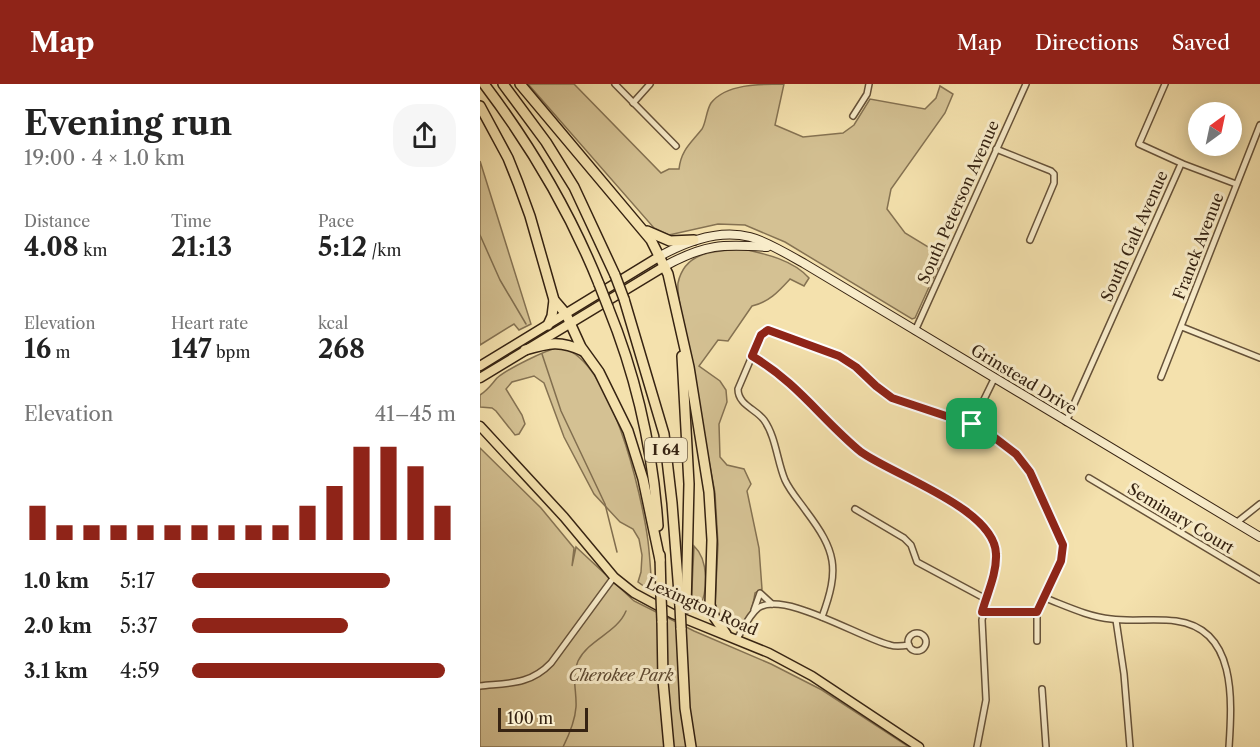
<!DOCTYPE html>
<html lang="en">
<head>
<meta charset="utf-8">
<style>
	body { margin:0; font-family:"Libre Caslon Text",serif; background:#f6f6f6; color:#222; height:100vh; display:flex; flex-direction:column; font-size:22px; white-space:nowrap }
	* { box-sizing:border-box; margin:0 }
	p { font-size:20px; color:#767676 }
	.icon { flex:none; width:33px; height:33px; fill:none; stroke:currentColor; stroke-width:2; stroke-linecap:round; stroke-linejoin:round }
	.map { position:relative; flex:1; overflow:hidden }
	.details { display:flex; flex-direction:column; background:#fff; width:480px }
	.details>* { flex:none }
	.needle { width:39px; rotate:33deg }
	.controls { position:absolute; left:708px; top:18px; display:grid; gap:12px }
	.controls a { display:grid; place-items:center; width:54px; height:54px; border-radius:50%; background:#fff; box-shadow:0 3px 15px #0003; font-size:30px }
	.scale { position:absolute; left:18px; bottom:15px; width:90px; box-sizing:border-box; padding-left:6px; border:3px solid #362312; border-top:0; font-size:16px; line-height:21px; white-space:nowrap; color:#362312; -webkit-text-stroke:4px #f8ecca; paint-order:stroke }
	.pin { position:absolute; display:grid; place-items:center; width:51px; height:51px; color:#fff; margin:-26px; border-radius:12px; box-shadow:0 3px 9px #0006 }
	.round { display:grid; place-items:center; flex:none; width:63px; height:63px; border-radius:24px; background:#f6f6f6 }
	.overview { display:flex; align-items:center; justify-content:space-between; height:102px; padding:0 24px }
	h1 { font-size:33px; font-weight:800; line-height:45px }
	.figures { display:grid; grid-template-columns:repeat(3,1fr); gap:9px; height:102px; padding:6px 24px }
	.figures div { display:grid; align-content:center }
	.figures b { font-size:26px; font-weight:800 }
	.figures small { font-size:16px; font-weight:400 }
	.figures p { font-size:16px }
	.chart { height:168px; padding:12px 24px }
	.chart p { display:flex; justify-content:space-between }
	.chart svg { width:100%; height:108px; margin-top:6px; stroke:#8f2418; stroke-width:6 }
	ul { padding:0 24px; list-style:none; font-size:20px }
	li { display:grid; grid-template-columns:96px 72px 1fr; align-items:center; height:45px }
	li i { height:15px; border-radius:8px; background:#8f2418 }
	header { display:flex; align-items:center; gap:36px; box-sizing:border-box; height:84px; padding:0 30px; background:#8f2418; color:#fff }
	header strong { font-size:28px }
	nav { display:flex; gap:33px; margin-inline-start:auto; font-size:21px }
	main { display:flex; flex:1; min-height:0 }
	.map>svg:first-child { display:block }
</style>
</head>
<body>
<header>
<strong>Map</strong>
<nav><a>Map</a><a>Directions</a><a>Saved</a></nav>
</header>
<main>
<section class="details">
<div class="overview"><div><h1>Evening run</h1><p>19:00 · 4 × 1.0 km</p></div><a class="round"><svg class="icon" aria-label="share" viewBox="0 0 24 24"><path d="M12 15V3M7 8l5-5 5 5M5 13v7h14v-7"/></svg></a></div>
<div class="figures">
<div><p>Distance</p><b>4.08<small> km</small></b></div>
<div><p>Time</p><b>21:13</b></div>
<div><p>Pace</p><b>5:12<small> /km</small></b></div>
</div>
<div class="figures">
<div><p>Elevation</p><b>16<small> m</small></b></div>
<div><p>Heart rate</p><b>147<small> bpm</small></b></div>
<div><p>kcal</p><b>268</b></div>
</div>
<div class="chart"><p><span>Elevation</span>41–45 m</p>
<svg viewBox="0 0 160 44" preserveAspectRatio="none"><path d="M5 44V30M15 44V38M25 44V38M35 44V38M45 44V38M55 44V38M65 44V38M75 44V38M85 44V38M95 44V38M105 44V30M115 44V22M125 44V6M135 44V6M145 44V14M155 44V30"/></svg>
</div>
<ul>
<li><b>1.0 km</b>5:17<i style="width:75%"></i></li>
<li><b>2.0 km</b>5:37<i style="width:59%"></i></li>
<li><b>3.1 km</b>4:59<i style="width:96%"></i></li>
</ul>
</section>
<div class="map">
<svg width="780" height="663" viewBox="0 0 780 663">
	<rect width="100%" height="100%" fill="#f4e1ad"/>
	<filter id="stains"><feTurbulence type="fractalNoise" baseFrequency=".00333" numOctaves="4"/><feColorMatrix values="0 0 0 0 .2 0 0 0 0 .09 0 0 0 0 .02 0 0 0 .5 -.17"/></filter>
	<radialGradient id="worn" r=".72"><stop offset=".6" stop-color="#630" stop-opacity="0"/><stop offset="1" stop-color="#630" stop-opacity=".3"/></radialGradient>
	<g fill="#d4c193" stroke="#857252" stroke-width="1.5">
		<path d="M48 0H94L181 89 189 85H199C201 66 211 59 222 45 226 39 226 27 231 19 246 0 279 0 304 0L295 41 323 53 363 49 374 41 390 15 445 25 456 14 460 2 473 10 465 29 411 105 407 125 425 149 463 172 435 234 432 235 305 158 265 141 238 140 189 151 174 144Z"/>
		<path d="M0 77 51 240 39 246 34 240 0 261Z"/>
		<path d="M263 165C286 170 313 176 329 194L324 202 310 195C298 208 289 218 272 222L248 257 238 256 219 282 240 297 246 306 247 318 239 340 240 373 247 381 264 385 271 400 267 407 279 464 282 505 275 509C273 522 270 534 260 544H254L238 530 235 522 238 460 235 409 201 228C200 219 197 208 198 199 205 166 237 167 263 165Z"/>
		<path d="M79 263C131 272 162 412 168 457 170 474 171 491 172 508L158 498 161 488 162 471 159 455 153 445 140 438 114 410 84 353 64 299 54 292 32 298 26 305 42 331 45 340 39 350 35 351 16 327 12 324 0 323V311C8 306 11 301 17 294 29 284 64 267 79 263Z"/>
		<path d="M0 364 61 424 94 464 92 482 96 463 154 517 214 547 291 580 342 606 429 663H0Z"/>
		<path d="M214 462C229 476 228 508 219 525L211 524Z"/>
	</g>
	<g fill="none" stroke-linecap="round" stroke-linejoin="round">
		<g stroke="#816e4f" stroke-width="1.5">
			<path d="M0 151 20 196 46 240"/>
			<path d="M62 270 81 327 125 420 137 468"/>
			<path d="M83 663C89 651 95 638 96 623 97 608 91 592 98 577 109 555 137 549 146 527"/>
		</g>
		<defs>
			<g id="street">
				<path d="M135 0 196 62"/>
				<path d="M685 0 659 60 703 80 756 100"/>
				<path d="M153 19 170 0"/>
				<path d="M373 32 387 10 389 0"/>
				<path d="M516 65 571 87 574 90V99L550 156"/>
				<path d="M702 243 780 274"/>
				<path d="M435 247 546 0"/>
				<path d="M272 272C316 296 344 337 381 368L486 426 508 448 516 468 515 482 502 536 506 616 497 663"/>
				<path d="M681 293 780 41"/>
				<path d="M586 338 701 80"/>
				<path d="M492 340 514 295"/>
				<path d="M609 394 780 496"/>
				<path d="M375 425 424 454 431 461 437 478 506 515"/>
				<path d="M756 439 780 420"/>
				<path d="M565 514C586 522 609 533 631 535 652 538 674 534 696 537 757 545 752 617 749 663"/>
				<path d="M274 526 280 509 292 520"/>
				<path d="M502 528 557 529"/>
				<path d="M342 533C360 484 356 467 326 427 319 417 310 407 305 396 297 377 296 353 284 336 276 325 258 321 258 305L281 251 288 246 359 272 376 283 396 302 412 313 473 335 492 340 509 348 536 370 550 388 582 458 583 467 581 477 557 529V557"/>
				<path d="M636 536 644 590 650 663"/>
				<circle cx="437" cy="558" r="9"/>
				<path d="M257 555C263 545 269 531 278 524 304 506 382 555 410 561 416 563 423 562 429 561"/>
				<path d="M0 602C28 599 50 601 71 579L134 493"/>
				<path d="M562 605 566 663"/>
			</g>
			<g id="secondary">
				<path d="M180 172C207 157 240 145 270 153 286 157 311 172 325 180L780 453"/>
				<path d="M185 182C225 160 242 160 287 163"/>
			</g>
			<g id="primary">
				<path d="M0 282 180 172"/>
				<path d="M0 294 185 182"/>
				<path d="M0 342 84 433 134 493 154 509 193 530 289 569 332 592 439 663"/>
			</g>
			<g id="highway">
				<path d="M4 0C51 62 90 128 119 200"/>
				<path d="M23 0 66 58 94 103 135 191"/>
				<path d="M40 0 171 156 188 190 209 283 229 408 232 456 230 521 235 534 246 550"/>
				<path d="M0 22 28 74 38 99 50 132 74 216 86 230 101 263 119 288 148 347 163 395 180 476"/>
				<path d="M167 147 190 157 214 156"/>
				<path d="M144 215 184 350 192 419 200 522"/>
				<path d="M128 223C156 292 173 367 178 442"/>
				<path d="M68 241 72 232 74 216"/>
				<path d="M45 266C69 259 80 256 103 267"/>
				<path d="M202 272 209 400 206 524"/>
				<path d="M180 471 181 512"/>
				<path d="M182 537 183 597 189 663"/>
				<path d="M201 544 205 624 211 663"/>
			</g>
		</defs>
		<use href="#street" stroke="#665239" stroke-width="8"/>
		<use href="#secondary" stroke="#362312" stroke-width="10"/>
		<use href="#primary" stroke="#362312" stroke-width="11"/>
		<use href="#highway" stroke="#362312" stroke-width="12"/>
		<use href="#street" stroke="#f8ecca" stroke-width="5"/>
		<use href="#secondary" stroke="#f8ecca" stroke-width="8"/>
		<use href="#primary" stroke="#f4e1ad" stroke-width="8"/>
		<use href="#highway" stroke="#f4e1ad" stroke-width="9"/>
		<defs>
			<g id="highway-bridge">
				<path d="M135 191 144 215"/>
				<path d="M119 200 128 223"/>
				<path d="M181 512 182 537"/>
				<path d="M200 522 201 544"/>
			</g>
		</defs>
		<use href="#highway-bridge" stroke="#362312" stroke-width="12" stroke-linecap="butt"/>
		<use href="#highway-bridge" stroke="#f4e1ad" stroke-width="9"/>
	</g>
	<g fill="none" stroke-linecap="round" stroke-linejoin="round">
		<defs>
			<path id="route" d="M288 246 359 272 376 283 396 302 412 314 502 344 536 370 550 388 583 461 581 477 557 528H502C507 510 517 489 516 470 515 425 415 392 381 368 342 336 318 299 272 272L281 251Z"/>
		</defs>
		<use href="#route" stroke="#fff" stroke-width="12"/>
		<use href="#route" stroke="#8f2418" stroke-width="8"/>
	</g>
	<g text-anchor="middle" stroke-width="6" stroke-linejoin="round" paint-order="stroke">
		<rect fill="#f8ecca" stroke="#705f49" stroke-width="1.5" x="165" y="354" width="42" height="24" rx="4.5"/>
		<g font-size="15" font-weight="bold" fill="#362312">
			<text x="186" y="371">I 64</text>
		</g>
		<g font-size="16" fill="#362312" stroke="#f8ecca">
			<text transform="translate(478 118) rotate(-66)" y="6">South Peterson Avenue</text>
			<text transform="translate(654 152) rotate(-66)" y="6">South Galt Avenue</text>
			<text transform="translate(718 162) rotate(-69)" y="6">Franck Avenue</text>
			<text transform="translate(544 295) rotate(31)" y="6">Grinstead Drive</text>
			<text transform="translate(701 434) rotate(31)" y="6">Seminary Court</text>
			<text transform="translate(222 522) rotate(24)" y="6">Lexington Road</text>
		</g>
		<g font-size="16" font-style="italic" fill="#5e4a32" stroke="#f8ecca">
			<text x="141" y="597">Cherokee Park</text>
		</g>
	</g>
	<rect width="100%" height="100%" filter="url(#stains)"/>
	<rect width="100%" height="100%" fill="url(#worn)"/>
</svg>
<div class="controls">
<a><svg class="needle" viewBox="-14 -14 28 28"><path d="M0-13l5 13h-10z" fill="#e53935"/><path d="M0 13l5-13h-10z" fill="#767676"/></svg></a>
</div>
<div class="scale">100 m</div>
<div class="pin" style="left:492px;top:340px;background:#1e9e55"><svg class="icon" aria-label="arrive" viewBox="0 0 24 24"><path d="M6 21V4h12l-3 4 3 4H6"/></svg></div>
</div>
</main>
</body>
</html>
